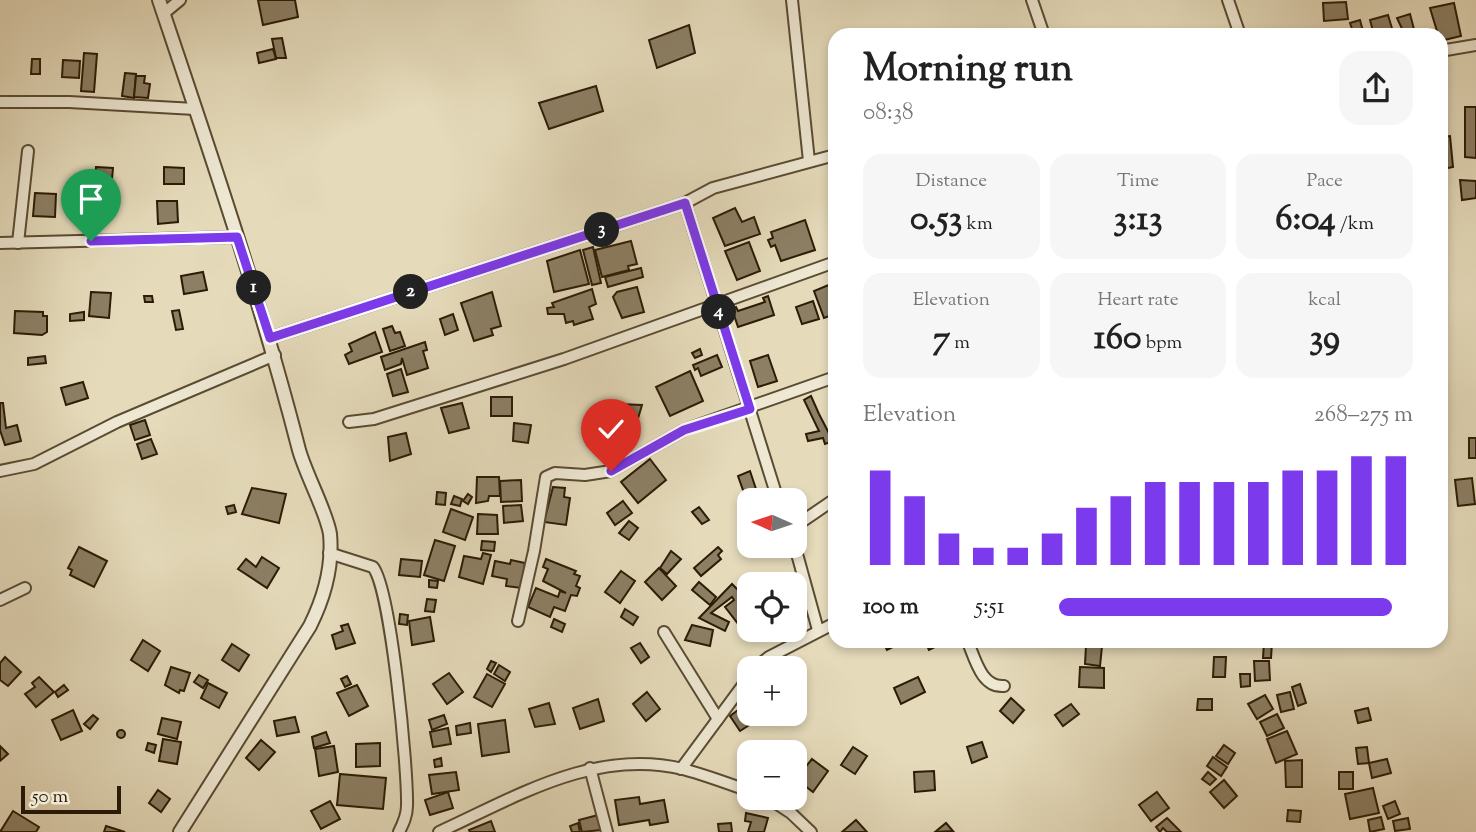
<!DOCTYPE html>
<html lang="en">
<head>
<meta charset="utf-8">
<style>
	body { margin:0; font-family:"Sorts Mill Goudy",serif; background:#f6f6f6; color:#222; height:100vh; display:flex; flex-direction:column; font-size:26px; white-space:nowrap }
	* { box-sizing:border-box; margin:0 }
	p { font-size:23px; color:#767676 }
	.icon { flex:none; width:38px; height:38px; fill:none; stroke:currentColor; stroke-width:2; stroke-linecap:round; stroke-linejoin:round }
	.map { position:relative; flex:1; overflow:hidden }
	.sheet { position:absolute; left:828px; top:28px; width:620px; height:620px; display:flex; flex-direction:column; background:#fff; border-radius:21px; box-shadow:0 4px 10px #0003 }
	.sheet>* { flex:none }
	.needle { width:46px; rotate:273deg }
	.buttons { position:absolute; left:737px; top:488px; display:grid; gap:14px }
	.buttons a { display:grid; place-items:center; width:70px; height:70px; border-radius:14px; background:#fff; box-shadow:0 4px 10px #0003; font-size:35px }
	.scale { position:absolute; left:21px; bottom:18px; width:100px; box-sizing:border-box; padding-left:7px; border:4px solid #2c1b06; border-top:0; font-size:19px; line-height:24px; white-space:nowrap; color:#2c1b06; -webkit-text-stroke:5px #eee8d3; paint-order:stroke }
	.pin { position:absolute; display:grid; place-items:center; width:60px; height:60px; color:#fff; margin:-72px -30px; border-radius:50% 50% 50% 0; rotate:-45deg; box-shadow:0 0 7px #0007 }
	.pin .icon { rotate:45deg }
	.km { position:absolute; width:35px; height:35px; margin:-18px; border-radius:50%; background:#222; color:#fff; font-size:19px; line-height:35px; text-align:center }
	.round { display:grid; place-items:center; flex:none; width:74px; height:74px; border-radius:21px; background:#f6f6f6 }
	.headline { display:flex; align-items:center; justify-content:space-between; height:119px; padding:0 35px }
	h1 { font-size:38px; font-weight:700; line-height:52px }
	.metrics { display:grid; grid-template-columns:repeat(3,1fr); gap:10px; height:119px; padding:7px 35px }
	.metrics div { display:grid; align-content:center; border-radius:18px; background:#f6f6f6; text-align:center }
	.metrics b { font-size:35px; font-weight:700 }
	.metrics small { font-size:19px; font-weight:400 }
	.metrics p { font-size:19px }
	.chart { height:196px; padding:14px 35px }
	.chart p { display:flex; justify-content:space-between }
	.chart svg { width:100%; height:126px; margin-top:7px; stroke:#7c3aed; stroke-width:6 }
	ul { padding:0 35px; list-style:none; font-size:23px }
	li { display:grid; grid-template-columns:112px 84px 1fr; align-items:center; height:52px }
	li i { height:18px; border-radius:9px; background:#7c3aed }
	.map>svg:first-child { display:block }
</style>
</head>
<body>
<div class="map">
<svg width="1476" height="832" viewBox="0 0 1476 832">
	<rect width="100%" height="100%" fill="#e5dbbb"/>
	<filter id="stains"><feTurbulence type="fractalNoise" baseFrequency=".00286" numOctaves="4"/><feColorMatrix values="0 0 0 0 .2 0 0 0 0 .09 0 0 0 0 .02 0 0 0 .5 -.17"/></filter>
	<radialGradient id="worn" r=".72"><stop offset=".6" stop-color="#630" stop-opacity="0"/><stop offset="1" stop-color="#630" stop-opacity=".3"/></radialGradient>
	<g fill="#8c7f64" stroke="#2c1b06" stroke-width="2">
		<path d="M258 0H295L298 17 263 25Z"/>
		<path d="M1346 2 1348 19 1324 21 1323 3Z"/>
		<path d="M1454 3 1461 36 1440 41 1430 8Z"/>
		<path d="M1410 14 1415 33 1405 35 1397 18Z"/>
		<path d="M1388 15 1394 35H1374L1370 20Z"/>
		<path d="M1360 20 1364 35H1354L1350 23Z"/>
		<path d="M689 25 695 53 657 68 649 40Z"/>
		<path d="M282 38 286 58H276L272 39Z"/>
		<path d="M273 49 276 59 259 63 257 53Z"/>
		<path d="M84 53 97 54 94 92 81 91Z"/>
		<path d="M32 59H40V74H31Z"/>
		<path d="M63 60 80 61 79 78 62 77Z"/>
		<path d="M125 73 136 74 134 98 122 96Z"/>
		<path d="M136 76H145L144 83 150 84 148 98 134 97Z"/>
		<path d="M596 86 603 111 549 129 539 103Z"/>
		<path d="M1465 107H1476V158L1465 157Z"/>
		<path d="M1450 136 1453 167 1443 169 1440 137Z"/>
		<path d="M96 167 113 168 112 179 95 178Z"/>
		<path d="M164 167 184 168V184H164Z"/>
		<path d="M1460 180 1476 181V198L1462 200Z"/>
		<path d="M35 193 56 194 55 217 33 216Z"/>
		<path d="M157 201H177L178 222 158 224Z"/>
		<path d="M735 208 742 222 754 217 760 234 725 246 713 218Z"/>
		<path d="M805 220 815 250 781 261 775 245 771 247 768 240 773 238 771 232Z"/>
		<path d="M631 241 637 264 628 266 629 270 602 277 595 250Z"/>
		<path d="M749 242 760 271 737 280 725 251Z"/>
		<path d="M593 247 601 283 592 285 583 250Z"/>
		<path d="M580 250 589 284 554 292 547 261Z"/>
		<path d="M641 268 643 277 608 287 605 277Z"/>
		<path d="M203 272 207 290 184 294 181 276Z"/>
		<path d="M831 284 835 290V314L824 318 814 291Z"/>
		<path d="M637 287 644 312 622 318 613 297 617 292Z"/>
		<path d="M592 289 596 304 589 307 593 319 574 325 573 321 566 323 564 314H548L547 308 554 307 552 303Z"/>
		<path d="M91 292 111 293 109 318 89 316Z"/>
		<path d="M492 292 501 326 491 329 493 335 474 341 461 303Z"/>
		<path d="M144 296H152L153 302H145Z"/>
		<path d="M768 296 774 315 738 327 732 309 736 307 738 311 765 302 763 298Z"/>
		<path d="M813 301 819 319 802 324 796 307Z"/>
		<path d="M179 310 183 329 176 330 172 311Z"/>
		<path d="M15 311 43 312V316H47V332L42 335 14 333Z"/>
		<path d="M84 312V320L70 321V314Z"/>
		<path d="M453 314 458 330 445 335 440 319Z"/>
		<path d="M392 326 395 333 400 332 405 346 390 351 383 329Z"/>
		<path d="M375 332 382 352 349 364 345 355 352 351 349 344Z"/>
		<path d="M425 342 427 350 423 351 428 368 407 375 402 358 401 364 385 370 381 357Z"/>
		<path d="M700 349 702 355 695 358 692 353Z"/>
		<path d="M717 355 722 367 701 376 698 368 695 370 693 365Z"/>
		<path d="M768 355 777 381 758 387 750 361Z"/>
		<path d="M45 356 46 363 28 365V358Z"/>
		<path d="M401 369 408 392 393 396 387 374Z"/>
		<path d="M690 371 703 401 670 416 656 387Z"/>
		<path d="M83 382 88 398 66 405 61 388Z"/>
		<path d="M811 396 819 414 833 441 825 444 823 438 808 441 806 434 819 431 804 400Z"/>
		<rect x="491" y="397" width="21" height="19"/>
		<path d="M0 403H3L6 428 17 425 21 441 5 445 0 430Z"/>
		<path d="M462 403 469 428 449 433 441 408Z"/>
		<path d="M617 404 642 405 636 425 617 420Z"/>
		<path d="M608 419 635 431 629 444 623 442 617 461 597 455Z"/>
		<path d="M145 420 150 435 135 440 130 425Z"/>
		<path d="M514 423 531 425 528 443 513 441Z"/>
		<path d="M594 424 601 426 597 440 589 437Z"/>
		<path d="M406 433 411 454 390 461 388 437Z"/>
		<rect x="1469" y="438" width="7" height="20"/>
		<path d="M151 439 157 454 142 459 137 444Z"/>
		<path d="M650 459 666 480 638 503 621 482Z"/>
		<path d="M750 471 756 489 744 493 738 476Z"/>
		<path d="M477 477H499L500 496H489L488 501 476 503Z"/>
		<path d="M1472 478 1475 504 1458 506 1455 480Z"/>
		<path d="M521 480 522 501 501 502 500 481Z"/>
		<path d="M553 487 565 488 564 497 570 498 566 525 544 522Z"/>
		<path d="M252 488 286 494 279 523 242 514Z"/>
		<path d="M437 492 446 493 445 505 436 504Z"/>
		<path d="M468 494 472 497 468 504 463 501Z"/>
		<path d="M454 496 462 499 460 506 451 504Z"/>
		<path d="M623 501 632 513 615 525 607 513Z"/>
		<path d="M234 505 236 512 228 514 226 507Z"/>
		<path d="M521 505 523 521 504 523 503 506Z"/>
		<path d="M699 507 709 520 702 524 692 512Z"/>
		<path d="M451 509 473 517 465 540 443 532Z"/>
		<path d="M478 514 497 515 498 534H477Z"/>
		<path d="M629 521 638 528 629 540 619 533Z"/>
		<path d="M435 540 455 546 444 581 424 575Z"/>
		<path d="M482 541 495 542 494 551 481 550Z"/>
		<path d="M79 547 107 561 94 587 70 575 72 570 68 568Z"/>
		<path d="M718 547 722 551 718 555 721 559 701 576 694 568Z"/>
		<path d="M671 551 681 559 667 574 660 568Z"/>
		<path d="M483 553 491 555 483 584 459 577 464 556 481 559Z"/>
		<path d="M262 557 279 568 267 588 238 569 246 559 256 567Z"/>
		<path d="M401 559 422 561 420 577 399 575Z"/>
		<path d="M546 559 576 571 574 574 580 576 576 586 580 588 577 596 571 595 565 611 554 607 550 617 528 607 536 588 558 597 560 591 566 593 543 581 548 569 543 567Z"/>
		<path d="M511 560 525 563 521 588 506 586 507 579 492 576 495 561 510 564Z"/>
		<path d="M659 568 676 586 662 600 645 582Z"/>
		<path d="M621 571 635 581 620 603 605 592Z"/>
		<path d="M429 580 438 581 437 588 429 587Z"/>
		<path d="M699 582 716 597 710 605 692 590Z"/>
		<path d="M750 583 747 599 749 617 739 625 725 607 734 600 732 597 711 613 729 622 725 631 699 618 732 584 738 590Z"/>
		<path d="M427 599 436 600 434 612 425 611Z"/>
		<path d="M625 609 638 617 633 625 621 617Z"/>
		<path d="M400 614 408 615 407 625 399 624Z"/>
		<path d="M430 617 434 641 412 645 409 621Z"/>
		<path d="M554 619 565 624 562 632 551 627Z"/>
		<path d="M348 624 355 643 336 649 332 635 343 631 341 626Z"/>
		<path d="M692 625 713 630 710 646 685 640Z"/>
		<path d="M143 640 160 651 148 671 131 660Z"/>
		<path d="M882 640H902L903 642 887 650Z"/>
		<path d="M937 640 941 644 929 650 927 646Z"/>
		<rect x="1103" y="640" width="16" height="4"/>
		<path d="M1264 642H1272L1271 658H1263Z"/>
		<path d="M640 643 649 657 641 663 631 648Z"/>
		<path d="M232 644 249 655 239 671 222 660Z"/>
		<path d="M1086 646H1102L1100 666 1085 664Z"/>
		<path d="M5 657 21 672 8 686 0 680V663Z"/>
		<path d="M1214 657H1226L1225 677H1213Z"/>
		<path d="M491 661 496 663 491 672 487 669Z"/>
		<path d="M1254 661H1269L1270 680 1255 681Z"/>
		<path d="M499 665 510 672 505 681 494 674Z"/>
		<path d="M171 667 190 673 184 691 180 690 179 693 165 685Z"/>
		<path d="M1080 667 1104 668V688L1079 687Z"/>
		<path d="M449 673 463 692 447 704 433 684Z"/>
		<path d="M487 674 505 684 492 707 474 697Z"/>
		<path d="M1240 674H1250V686L1241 687Z"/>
		<path d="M199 675 208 680 203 688 194 682Z"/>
		<path d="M347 676 351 684 345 687 341 679Z"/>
		<path d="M39 677 54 692 36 707 25 694 35 687 32 683Z"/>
		<path d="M918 677 925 692 901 704 894 688Z"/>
		<path d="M208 683 227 693 219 708 201 698Z"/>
		<path d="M1300 684 1306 703 1298 706 1292 687Z"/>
		<path d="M64 685 68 690 58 697 55 692Z"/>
		<path d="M357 685 368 706 349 716 337 693Z"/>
		<path d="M647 692 660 709 646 721 633 704Z"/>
		<path d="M1290 692 1294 709 1281 712 1277 695Z"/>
		<path d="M1265 695 1273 709 1257 719 1248 704Z"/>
		<path d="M1011 698 1024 710 1013 723 1000 711Z"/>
		<path d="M598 699 604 721 580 729 573 708Z"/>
		<path d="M1198 699H1212V710H1197Z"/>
		<path d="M749 702V714H760L762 717 740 731 730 716Z"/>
		<path d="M549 703 555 724 535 727 529 709Z"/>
		<path d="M1071 704 1079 714 1063 726 1055 715Z"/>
		<path d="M1368 708 1371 720 1358 723 1355 711Z"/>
		<path d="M73 710 82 731 61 740 52 720Z"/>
		<path d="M1277 714 1284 728 1267 736 1260 722Z"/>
		<path d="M93 715 98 719 90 729 84 724Z"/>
		<path d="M444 715 447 724 432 730 429 720Z"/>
		<path d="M295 717 299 732 277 736 274 721Z"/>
		<path d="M162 718 181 722 177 739 158 734Z"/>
		<path d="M505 720 509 752 482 756 478 724Z"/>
		<path d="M470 723 471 733 457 735 456 726Z"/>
		<path d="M448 728 451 744 433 747 430 732Z"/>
		<circle cx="121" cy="734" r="4"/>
		<path d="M1287 731 1297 754 1276 763 1267 739Z"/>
		<path d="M326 732 330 743 314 748 312 737Z"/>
		<path d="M163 739 181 742 177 764 159 761Z"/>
		<path d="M261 740 275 752 259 770 246 758Z"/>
		<path d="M982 742 987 757 972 763 967 747Z"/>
		<path d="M148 743 156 745 154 753 146 750Z"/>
		<path d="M380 743V766L356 767V744Z"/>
		<path d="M1224 745 1235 753 1228 764 1216 756Z"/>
		<path d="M0 746 8 754 0 761Z"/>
		<path d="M334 746 338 772 319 776 315 749Z"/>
		<path d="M853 747 867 756 855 774 841 765Z"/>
		<path d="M1367 747 1369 763 1358 764 1356 748Z"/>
		<path d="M1213 757 1227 767 1221 776 1207 766Z"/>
		<path d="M441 758 442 766 435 767 434 760Z"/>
		<path d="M812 759 828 771 813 792 796 779Z"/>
		<path d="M1387 759 1391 773 1372 778 1369 763Z"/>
		<path d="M1302 760V787H1286L1285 761Z"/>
		<path d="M934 771 935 790 915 792 914 772Z"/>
		<path d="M456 772 459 790 432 794 429 775Z"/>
		<path d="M1208 772 1216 779 1210 785 1202 779Z"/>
		<rect x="1339" y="772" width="14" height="17"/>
		<path d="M340 774 386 778 383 809 337 805Z"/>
		<path d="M1224 780 1237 796 1224 808 1210 792Z"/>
		<path d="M1373 788 1379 813 1350 819 1345 794Z"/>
		<path d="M158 790 170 799 161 812 149 803Z"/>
		<path d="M448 792 453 808 430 815 425 800Z"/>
		<path d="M1157 792 1169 808 1151 821 1139 805Z"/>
		<path d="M639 797 640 804 664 800 668 822 650 825 649 820 619 825 615 800Z"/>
		<path d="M330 801 340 819 321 829 311 811Z"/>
		<path d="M1395 801 1400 814 1388 819 1383 806Z"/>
		<path d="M1288 810 1301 811 1300 822 1287 821Z"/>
		<path d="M13 811 39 827 36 832H0Z"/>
		<path d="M746 813 768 818 764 832H748L751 822 745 821Z"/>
		<path d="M598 815 601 830 582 832 579 820Z"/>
		<path d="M1381 817 1384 829 1370 832 1368 820Z"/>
		<path d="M1167 818 1181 832H1167L1163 828 1160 832 1156 827Z"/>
		<path d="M1408 818 1410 829 1395 831 1393 821Z"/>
		<path d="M856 820 867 832H842Z"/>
		<path d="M491 821 495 832H470L469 830Z"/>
		<path d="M578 823 580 832H572L570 826Z"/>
		<path d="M731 823 732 832H719L718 824Z"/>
		<path d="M946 823 953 831 935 832Z"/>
		<path d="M106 826 125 832H104Z"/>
	</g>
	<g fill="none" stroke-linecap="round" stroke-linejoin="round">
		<defs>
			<g id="minor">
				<path d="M792 0 809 161"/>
				<path d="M1032 0 1044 35"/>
				<path d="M1228 0 1240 35"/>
				<path d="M163 14 180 0"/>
				<path d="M1440 51 1476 45"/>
				<path d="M0 102H69L195 109"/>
				<path d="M685 203 778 500"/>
				<path d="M0 243 237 237"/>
				<path d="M18 243 28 151"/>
				<path d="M270 338 685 203 713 188 835 155"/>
				<path d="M349 422 374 419 564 359 835 262"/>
				<path d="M0 471 34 464 117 422 275 355"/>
				<path d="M794 527 835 499"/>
				<path d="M794 543 818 630"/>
				<path d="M329 553 373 567C391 590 408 769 407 806 407 816 403 824 399 832"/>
				<path d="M0 600 25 588"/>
				<path d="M518 621 534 551 546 477 555 473 585 475 611 471 684 430 835 377"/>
				<path d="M664 632 718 719"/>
				<path d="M967 640C975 658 981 688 1004 686"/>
				<path d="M755 668 769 657 835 623"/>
				<path d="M590 768 607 832"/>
				<path d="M681 769 749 677"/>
				<path d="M768 798 791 813 811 832"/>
				<path d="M439 832C516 797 594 748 683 769 705 775 727 783 749 791"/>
			</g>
			<path id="tertiary" d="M159 0C209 149 260 298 299 450 306 475 327 513 330 534 333 566 324 598 310 626L180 832"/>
		</defs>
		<use href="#minor" stroke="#5a4b33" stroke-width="14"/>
		<use href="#tertiary" stroke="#5a4b33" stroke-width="16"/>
		<use href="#minor" stroke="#eee8d3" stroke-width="10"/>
		<use href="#tertiary" stroke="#eee8d3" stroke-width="12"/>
	</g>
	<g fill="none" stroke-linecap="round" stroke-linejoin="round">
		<defs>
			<path id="route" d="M91 241 237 237 270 338 685 203 750 409 684 430 611 471"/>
		</defs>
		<use href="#route" stroke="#fff" stroke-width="14"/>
		<use href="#route" stroke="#7c3aed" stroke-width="9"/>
	</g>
	<rect width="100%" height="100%" filter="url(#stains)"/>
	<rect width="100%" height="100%" fill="url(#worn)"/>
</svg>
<div class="buttons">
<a><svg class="needle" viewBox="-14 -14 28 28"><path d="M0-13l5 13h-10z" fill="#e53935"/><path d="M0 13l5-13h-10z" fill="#767676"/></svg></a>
<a><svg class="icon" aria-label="locate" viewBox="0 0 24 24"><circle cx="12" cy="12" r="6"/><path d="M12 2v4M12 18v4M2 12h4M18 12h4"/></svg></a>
<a>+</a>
<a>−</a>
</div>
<div class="scale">50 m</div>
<div class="pin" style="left:91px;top:241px;background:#1e9e55"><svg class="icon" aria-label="arrive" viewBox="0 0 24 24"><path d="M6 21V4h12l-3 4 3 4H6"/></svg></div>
<div class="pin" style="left:611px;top:471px;background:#d93025"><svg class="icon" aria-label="check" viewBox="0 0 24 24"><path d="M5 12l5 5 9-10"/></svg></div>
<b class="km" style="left:254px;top:288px">1</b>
<b class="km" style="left:411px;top:292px">2</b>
<b class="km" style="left:602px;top:230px">3</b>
<b class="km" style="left:719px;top:312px">4</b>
<section class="sheet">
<div class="headline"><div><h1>Morning run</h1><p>08:38</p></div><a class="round"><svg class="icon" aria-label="share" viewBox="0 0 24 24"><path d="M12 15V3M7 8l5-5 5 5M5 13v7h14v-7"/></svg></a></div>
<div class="metrics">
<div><p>Distance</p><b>0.53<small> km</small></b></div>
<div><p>Time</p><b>3:13</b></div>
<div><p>Pace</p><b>6:04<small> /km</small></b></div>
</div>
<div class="metrics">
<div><p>Elevation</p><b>7<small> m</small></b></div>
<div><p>Heart rate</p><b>160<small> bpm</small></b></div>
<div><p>kcal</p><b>39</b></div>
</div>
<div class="chart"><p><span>Elevation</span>268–275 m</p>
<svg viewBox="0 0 160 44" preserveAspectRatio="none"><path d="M5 44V11M15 44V20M25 44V33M35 44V38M45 44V38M55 44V33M65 44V24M75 44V20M85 44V15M95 44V15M105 44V15M115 44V15M125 44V11M135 44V11M145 44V6M155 44V6"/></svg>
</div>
<ul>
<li><b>100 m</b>5:51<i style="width:94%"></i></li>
</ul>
</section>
</div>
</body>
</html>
